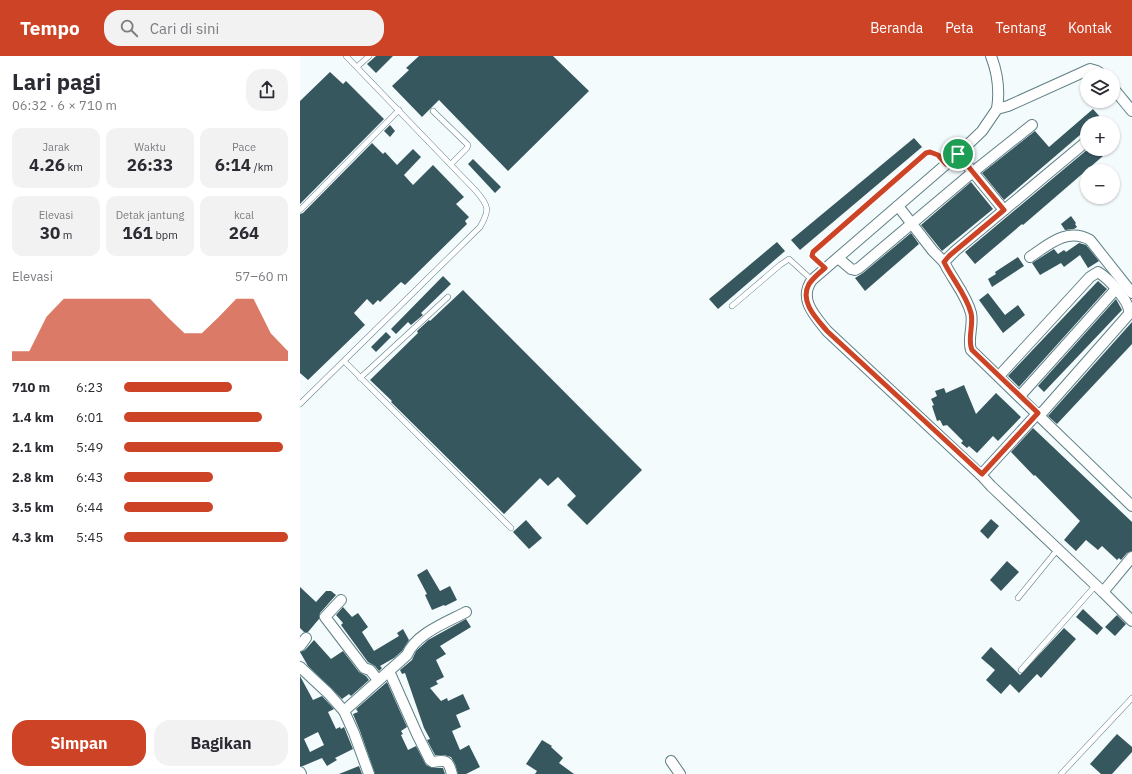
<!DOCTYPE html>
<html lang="id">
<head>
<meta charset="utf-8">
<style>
	body { margin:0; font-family:"IBM Plex Sans",sans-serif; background:#f2f2f3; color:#2b2b33; height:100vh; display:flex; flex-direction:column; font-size:15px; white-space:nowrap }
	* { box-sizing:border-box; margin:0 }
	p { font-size:13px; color:#7c7c81 }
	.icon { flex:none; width:22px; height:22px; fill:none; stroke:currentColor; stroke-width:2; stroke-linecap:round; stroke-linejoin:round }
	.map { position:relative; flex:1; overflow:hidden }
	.drawer { display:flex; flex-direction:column; background:#fff; width:300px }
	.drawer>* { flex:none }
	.buttons { position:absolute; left:780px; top:12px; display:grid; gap:8px }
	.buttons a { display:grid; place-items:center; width:40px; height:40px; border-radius:50%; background:#fff; box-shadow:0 1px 3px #0004; font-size:20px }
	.pin { position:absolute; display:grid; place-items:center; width:34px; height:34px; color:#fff; margin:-17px; border:2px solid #fff; border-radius:50%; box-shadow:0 1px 4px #0007 }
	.round { display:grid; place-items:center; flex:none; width:42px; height:42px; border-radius:16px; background:#f2f2f3 }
	.headline { display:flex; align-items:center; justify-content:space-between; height:68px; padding:0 12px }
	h1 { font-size:22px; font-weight:700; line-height:30px }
	.figures { display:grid; grid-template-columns:repeat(3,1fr); gap:6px; height:68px; padding:4px 12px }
	.figures div { display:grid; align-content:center; border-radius:10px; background:#f2f2f3; text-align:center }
	.figures b { font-size:17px; font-weight:700 }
	.figures small { font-size:11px; font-weight:400 }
	.figures p { font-size:11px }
	.chart { height:112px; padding:8px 12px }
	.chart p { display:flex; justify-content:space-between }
	.chart svg { width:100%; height:72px; margin-top:4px; fill:#cd4326; opacity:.7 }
	.cta { display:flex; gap:8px; margin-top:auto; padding:8px 12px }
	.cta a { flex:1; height:46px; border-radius:16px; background:#cd4326; color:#fff; font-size:16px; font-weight:700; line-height:46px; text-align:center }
	.cta a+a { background:#f2f2f3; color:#2b2b33 }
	ul { padding:0 12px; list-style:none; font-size:13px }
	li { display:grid; grid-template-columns:64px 48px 1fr; align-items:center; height:30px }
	li i { height:10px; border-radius:5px; background:#cd4326 }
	header { display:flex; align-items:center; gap:24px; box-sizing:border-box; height:56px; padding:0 20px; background:#cd4326; color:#fff }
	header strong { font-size:19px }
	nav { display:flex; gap:22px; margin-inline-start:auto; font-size:14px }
	.search { width:280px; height:36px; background:#f2f2f3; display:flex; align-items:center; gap:10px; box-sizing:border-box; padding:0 14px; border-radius:16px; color:#7c7c81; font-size:15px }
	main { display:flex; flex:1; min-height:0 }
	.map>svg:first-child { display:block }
</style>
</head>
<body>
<header>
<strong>Tempo</strong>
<div class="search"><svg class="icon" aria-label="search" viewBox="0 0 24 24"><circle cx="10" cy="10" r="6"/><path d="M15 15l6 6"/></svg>Cari di sini</div>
<nav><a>Beranda</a><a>Peta</a><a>Tentang</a><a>Kontak</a></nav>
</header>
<main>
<section class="drawer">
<div class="headline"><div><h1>Lari pagi</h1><p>06:32 · 6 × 710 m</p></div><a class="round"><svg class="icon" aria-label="share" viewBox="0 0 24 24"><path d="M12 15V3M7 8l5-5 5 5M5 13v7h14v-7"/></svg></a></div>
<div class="figures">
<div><p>Jarak</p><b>4.26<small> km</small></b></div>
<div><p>Waktu</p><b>26:33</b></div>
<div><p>Pace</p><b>6:14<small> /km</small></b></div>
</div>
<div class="figures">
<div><p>Elevasi</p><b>30<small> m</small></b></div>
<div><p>Detak jantung</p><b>161<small> bpm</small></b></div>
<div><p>kcal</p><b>264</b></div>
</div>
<div class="chart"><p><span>Elevasi</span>57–60 m</p>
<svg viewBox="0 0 160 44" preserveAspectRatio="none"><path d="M0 44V38L10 38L20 17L30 6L40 6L50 6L60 6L70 6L80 6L90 17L100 27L110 27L120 17L130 6L140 6L150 27L160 38V44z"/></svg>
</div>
<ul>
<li><b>710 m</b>6:23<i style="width:66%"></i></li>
<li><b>1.4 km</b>6:01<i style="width:84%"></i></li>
<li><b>2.1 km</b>5:49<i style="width:97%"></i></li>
<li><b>2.8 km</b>6:43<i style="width:54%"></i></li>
<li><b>3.5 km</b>6:44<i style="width:54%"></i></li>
<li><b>4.3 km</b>5:45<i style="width:100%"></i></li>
</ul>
<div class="cta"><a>Simpan</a><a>Bagikan</a></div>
</section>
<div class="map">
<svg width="832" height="718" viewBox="0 0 832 718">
	<rect width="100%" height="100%" fill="#f4fbfc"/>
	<g fill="#37575e" fill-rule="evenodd">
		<path d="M76 0H93L76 17 67 8Z"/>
		<path d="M119 0H253L289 35 208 115 139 44 122 61 92 30 109 14 106 12Z"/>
		<path d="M30 16 43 28 46 25 84 63 0 148V45Z"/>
		<path d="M793 53 801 62 794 67H787V73L704 144 682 117 735 75 749 91Z"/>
		<path d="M90 69 95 75 90 81 84 75Z"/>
		<path d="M614 82 622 91 500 194 491 184Z"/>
		<path d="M72 87 83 98 85 96 97 109 113 93 121 101 104 119 113 129 133 109 164 141 156 148 169 161 165 165 167 168 105 229 101 226 80 246 78 244 73 249 67 243 54 257 65 269 8 324 0 317V158L3 157Z"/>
		<path d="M788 93H797L803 100 723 169 722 168 675 208 665 196Z"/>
		<path d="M173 103 201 131 195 137 168 108Z"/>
		<path d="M671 126 693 153 642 195 621 169Z"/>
		<path d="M771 160 776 167 775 168 777 171 774 173 765 174 761 168Z"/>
		<path d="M611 177 619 188 565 235 555 222 563 217Z"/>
		<path d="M477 186 485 195 418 253 409 243Z"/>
		<path d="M779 187 786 189 799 205 788 212 780 199 764 211 761 207 740 219 732 207 754 193 758 198 764 194 766 196Z"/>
		<path d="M718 201 724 210 692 231 688 223 696 218 695 216Z"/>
		<path d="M143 220 151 228 121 257 123 259 111 269 108 266 96 278 91 273Z"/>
		<path d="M798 225 807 233 719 331 708 320Z"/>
		<path d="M163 234 342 414 287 469 267 449 276 440 258 421 248 430 240 422 204 458 91 346 92 345 70 324 118 277 117 275 129 264 130 265Z"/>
		<path d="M688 237 705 259 718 249 725 259 703 277 679 244Z"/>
		<path d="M816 243 822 254 744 336 738 330Z"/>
		<path d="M832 266V288L757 368 748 360Z"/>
		<path d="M86 276 91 281 76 296 71 291Z"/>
		<path d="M664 329 676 358 696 337 721 361 698 385 693 380 677 397 669 390 667 392 661 387 663 385 647 369 643 370 640 364 637 365 632 350 634 349 631 343 637 340 635 335 644 332 646 337Z"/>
		<path d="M733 372 832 466V495L827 497 821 504 819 502 817 504 802 490 798 494 786 484 776 495 764 484 780 465 735 419 734 420 711 396Z"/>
		<path d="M691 463 699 470 688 483 680 475Z"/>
		<path d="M226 464 242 482 229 493 213 476Z"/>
		<path d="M707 505 719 516 701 535 690 524Z"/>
		<path d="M127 513 140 535 150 530 157 544 145 550 144 549 132 554 125 539 127 538 117 519Z"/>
		<path d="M0 531 16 546 26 535H31L36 539 20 557 19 563 8 576H4L0 572Z"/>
		<path d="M43 551 52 561 58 557 68 571 62 576 74 595 99 580 97 577 103 573 109 584 102 595 94 602 80 610 82 612 79 615 75 610 68 606 41 569 43 567 36 559Z"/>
		<path d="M783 553 803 572 797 579 776 561Z"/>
		<path d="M817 559 826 568 815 580 805 571Z"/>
		<path d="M166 563 171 571 140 590 146 598 136 604 144 621 136 625 138 628 130 632 141 645 147 642 148 645 163 638 170 653 156 659 161 671 152 675 160 694 169 689 180 711 166 718H158L155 708 151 701 144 699H135L127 684 130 683 124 672 105 617 102 618 100 614 112 604 116 595 128 584Z"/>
		<path d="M764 572 776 583 741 622 737 618 719 637 710 628 701 638 686 624 695 614 681 602 691 591 720 619Z"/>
		<path d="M14 584 31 603 43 595 59 616 66 620 69 624 51 640 49 638 42 643 8 610 0 596 5 594Z"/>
		<path d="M0 620 13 644 22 640 34 653 28 656 36 673 40 671 41 673 44 671 53 693 35 702 37 704 27 710 22 702 3 710H0ZM18 676 24 689 10 696 4 683Z"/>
		<path d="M87 626 107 671 101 675 103 678 101 679 108 694 116 690 126 709 133 712H143L145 718H75L60 675 53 658 58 656 56 653Z"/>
		<path d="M817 678 832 691V696L812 718H801L790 708Z"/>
		<path d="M242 684 252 690 251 691 262 701 263 702 259 707 274 718H235L237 715 226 708Z"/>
		<path d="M59 710 62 718H39Z"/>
	</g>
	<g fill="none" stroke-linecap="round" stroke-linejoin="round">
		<defs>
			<g id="lane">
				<path d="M57 11 69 0"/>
				<path d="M133 55 168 89 167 92 151 108"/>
				<path d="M0 154 99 54"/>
				<path d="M525 212 512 200 513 196 627 97C635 94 641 103 646 108"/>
				<path d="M432 250 480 209 489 203 512 224"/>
				<path d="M44 305 211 472"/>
				<path d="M60 322 148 241"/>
				<path d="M0 348 180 171C190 154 189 150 176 135L46 0"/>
				<path d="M718 542 758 493"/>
				<path d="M721 614 796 529"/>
				<path d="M761 718 832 642"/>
			</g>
			<g id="street">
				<path d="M691 0C698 18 700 34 697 53"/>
				<path d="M802 19 797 15 790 13 708 50 697 53 682 75 658 98 512 224C498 243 515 260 527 275L681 419 691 430 803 536 832 565"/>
				<path d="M813 32 832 55"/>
				<path d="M787 85 655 195 644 206C652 223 666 238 671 257 674 269 667 283 671 294L832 450"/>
				<path d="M658 98 704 154"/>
				<path d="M598 150 633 195 644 206"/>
				<path d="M730 201C748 189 767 171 790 184L832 237"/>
				<path d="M538 202 551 213 555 214 559 212 673 116 732 69"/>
				<path d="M699 320 790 221 798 216C808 222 831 246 829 258L740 359"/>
				<path d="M720 340 816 233"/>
				<path d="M681 419 738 357"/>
				<path d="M803 536 832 501"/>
				<path d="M41 544 25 561 64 612 70 614 78 624"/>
				<path d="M0 590 6 582"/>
				<path d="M0 611 28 637 44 655"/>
				<path d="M89 615 117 678 130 704 133 706C147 704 148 704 152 718"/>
				<path d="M371 705 380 718"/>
				<path d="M0 716 1 718"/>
				<path d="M69 718 54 677 44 655 107 599C115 578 147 566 166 556"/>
			</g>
		</defs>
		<use href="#lane" stroke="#5f8087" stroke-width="6"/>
		<use href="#street" stroke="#5f8087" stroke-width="12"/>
		<use href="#lane" stroke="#fff" stroke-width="5"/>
		<use href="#street" stroke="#fff" stroke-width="10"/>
	</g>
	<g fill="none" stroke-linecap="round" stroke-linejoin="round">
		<defs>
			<path id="route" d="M630 96 638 99 646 108 658 98 704 154 649 200 644 206C652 223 666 238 671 257 674 269 667 283 672 294L738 357 682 418 527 275C517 263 499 246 509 228 513 222 519 217 525 212L512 200 513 196 626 97Z"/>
		</defs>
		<use href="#route" stroke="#fff" stroke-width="8"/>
		<use href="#route" stroke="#cd4326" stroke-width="5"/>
	</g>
</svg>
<div class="buttons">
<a><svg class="icon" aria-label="layers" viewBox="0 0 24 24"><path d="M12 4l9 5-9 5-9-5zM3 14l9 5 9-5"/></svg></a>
<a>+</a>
<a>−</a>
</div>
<div class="pin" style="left:658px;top:98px;background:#1e9e55"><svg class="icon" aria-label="arrive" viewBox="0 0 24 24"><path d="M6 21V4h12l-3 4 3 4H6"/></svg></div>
</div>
</main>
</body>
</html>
